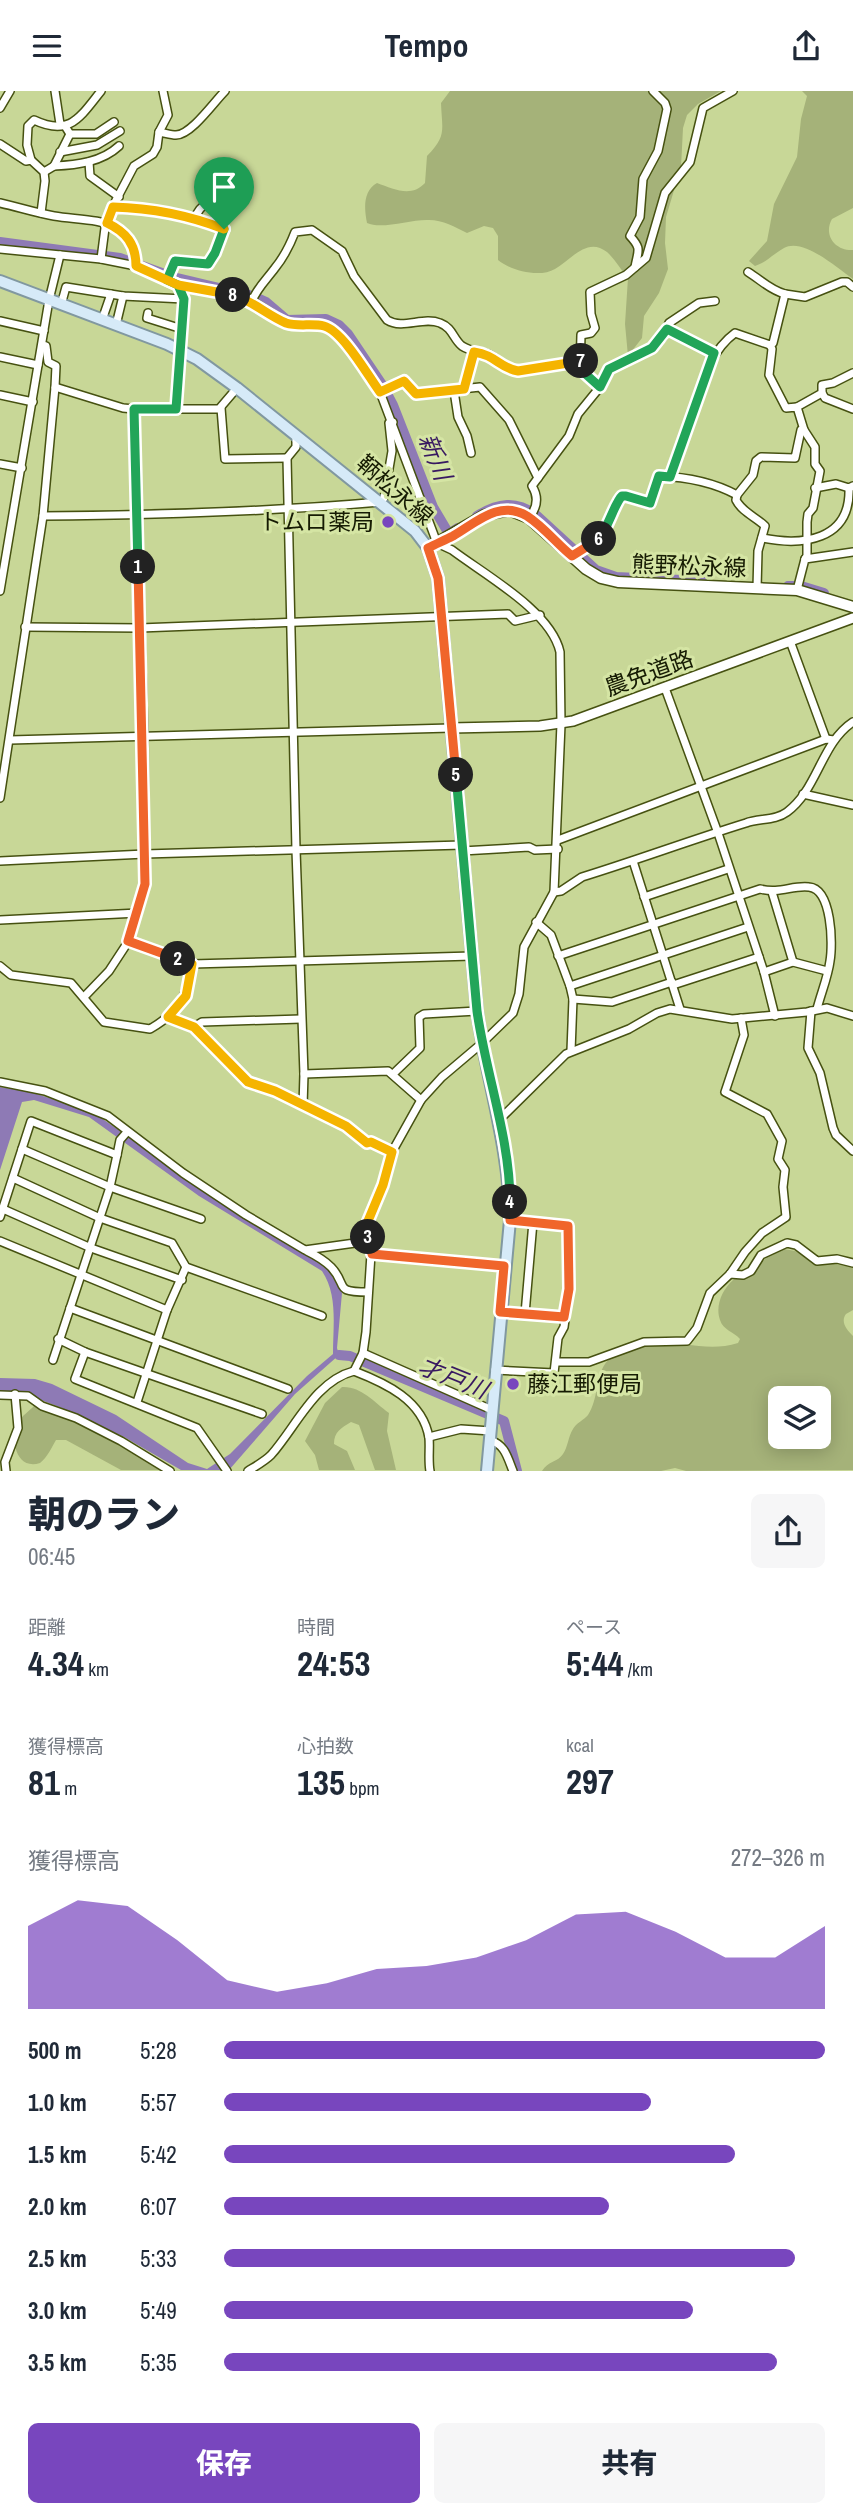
<!DOCTYPE html>
<html lang="ja">
<head>
<meta charset="utf-8">
<style>
	body { margin:0; font-family:"Archivo Narrow","Noto Sans JP",sans-serif; background:#f6f6f7; color:#1f2937; height:100vh; display:flex; flex-direction:column; font-size:26px; white-space:nowrap }
	* { box-sizing:border-box; margin:0 }
	p { font-size:23px; color:#747a83 }
	.icon { flex:none; width:38px; height:38px; fill:none; stroke:currentColor; stroke-width:2; stroke-linecap:round; stroke-linejoin:round }
	.map { position:relative; height:1380px; overflow:hidden }
	.sheet { display:flex; flex-direction:column; background:#fff; flex:1 }
	.sheet>* { flex:none }
	.controls { position:absolute; left:768px; top:1295px; display:grid; gap:14px }
	.controls a { display:grid; place-items:center; width:63px; height:63px; border-radius:10px; background:#fff; box-shadow:0 4px 18px #0003; font-size:35px }
	.pin { position:absolute; display:grid; place-items:center; width:60px; height:60px; color:#fff; margin:-72px -30px; border-radius:50% 50% 50% 0; rotate:-45deg; box-shadow:0 0 7px #0007 }
	.pin .icon { rotate:45deg }
	.km { position:absolute; width:35px; height:35px; margin:-18px; border-radius:50%; background:#222; color:#fff; font-size:19px; line-height:35px; text-align:center }
	.round { display:grid; place-items:center; flex:none; width:74px; height:74px; border-radius:10px; background:#f6f6f7 }
	.overview { display:flex; align-items:center; justify-content:space-between; height:119px; padding:0 28px }
	h1 { font-size:38px; font-weight:800; line-height:52px }
	.stats { display:grid; grid-template-columns:repeat(3,1fr); gap:10px; height:119px; padding:7px 28px }
	.stats div { display:grid; align-content:center }
	.stats b { font-size:35px; font-weight:800 }
	.stats small { font-size:19px; font-weight:400 }
	.stats p { font-size:19px }
	.chart { height:196px; padding:14px 28px }
	.chart p { display:flex; justify-content:space-between }
	.chart svg { width:100%; height:126px; margin-top:7px; fill:#7846be; opacity:.7 }
	.cta { display:flex; gap:14px; margin-top:auto; padding:14px 28px }
	.cta a { flex:1; height:80px; border-radius:10px; background:#7846be; color:#fff; font-size:28px; font-weight:800; line-height:80px; text-align:center }
	.cta a+a { background:#f6f6f7; color:#1f2937 }
	ul { padding:0 28px; list-style:none; font-size:23px }
	li { display:grid; grid-template-columns:112px 84px 1fr; align-items:center; height:52px }
	li i { height:18px; border-radius:9px; background:#7846be }
	header { display:flex; justify-content:space-between; align-items:center; height:91px; padding:0 28px; background:#fff; font-size:32px; font-weight:800 }
	.map>svg:first-child { display:block }
</style>
</head>
<body>
<header><svg class="icon" aria-label="menu" viewBox="0 0 24 24"><path d="M4 6h16M4 12h16M4 18h16"/></svg>Tempo<svg class="icon" aria-label="share" viewBox="0 0 24 24"><path d="M12 15V3M7 8l5-5 5 5M5 13v7h14v-7"/></svg></header>
<div class="map">
<svg width="853" height="1380" viewBox="0 0 853 1380">
	<rect width="100%" height="100%" fill="#c8d797"/>
	<g fill="#a5b279" fill-rule="evenodd">
		<path d="M450 0H721L698 13 687 24 683 37 681 76 666 126 665 152 668 178 659 202 644 225 642 247 628 265 625 233 628 187C621 179 615 168 607 161 587 145 571 169 555 178 540 187 511 180 498 169V145L493 137 484 135 467 142C455 136 443 129 429 129 411 128 382 139 367 132 364 117 363 100 377 92 394 98 411 107 425 92L427 65C447 45 442 39 441 12Z"/>
		<path d="M802 0H853V117L832 128C823 144 835 160 853 159V188C837 177 803 146 784 157 773 163 767 171 755 175L749 170 767 150 774 113 797 66 801 28 807 5Z"/>
		<path d="M784 1158 795 1160 815 1170 853 1176V1219L846 1223C840 1231 847 1239 853 1245V1379L686 1380 675 1377 661 1380H542C548 1370 558 1371 563 1363 568 1356 568 1346 573 1338 576 1332 584 1329 588 1324 598 1309 596 1286 605 1273 611 1264 632 1256 642 1253 674 1246 704 1263 738 1252L740 1248C734 1241 723 1239 720 1229 715 1215 722 1199 733 1189 738 1185 746 1183 752 1179 764 1170 769 1162 784 1158ZM780 1307H819V1346H780Z"/>
		<path d="M342 1296C361 1295 374 1311 389 1322L387 1340 396 1379H375L359 1334 351 1331C341 1337 334 1341 334 1353L347 1360 355 1379H319L315 1364 305 1350 325 1312Z"/>
		<path d="M34 1315 53 1319 165 1379H121L66 1349H56C52 1356 47 1367 40 1372 15 1380 10 1346 18 1331 22 1325 29 1320 34 1315Z"/>
	</g>
	<path fill="#8e7ab5" d="M0 996 31 1001 94 1022 262 1138 327 1176 342 1202 337 1257 339 1264 295 1303 229 1379H181L124 1346 62 1317 20 1301 0 1302V1287L35 1288 52 1293 116 1324 188 1372 207 1378 230 1363 307 1285 333 1263C333 1234 338 1204 322 1180L199 1105 89 1026 34 1009 22 1011 0 1079Z"/>
	<g fill="none" stroke-linecap="round" stroke-linejoin="round">
		<g stroke="#8e7ab5" stroke-width="10">
			<path d="M0 151 120 167 173 186 253 205 266 211 287 229 326 228 339 234 348 243 383 295 393 314 433 416 449 443 458 437"/>
			<path d="M477 425C498 412 516 409 536 424L596 479 616 486 702 490"/>
			<path d="M788 495H801L824 502"/>
			<path d="M339 1264 350 1265 504 1330 517 1380"/>
		</g>
		<defs>
			<g id="minor">
				<path d="M55 0 60 33 65 35 70 43H96L114 31"/>
				<path d="M0 17 10 0"/>
				<path d="M159 41C165 42 171 44 176 44 191 44 214 11 225 0"/>
				<path d="M0 53 26 70 31 69 44 81 45 90 41 122"/>
				<path d="M60 61 97 54 120 40"/>
				<path d="M31 69 27 54 28 35 34 29C70 46 80 26 101 0"/>
				<path d="M89 71 90 85 119 106"/>
				<path d="M54 75C77 74 102 71 119 55"/>
				<path d="M44 81 54 75 70 43"/>
				<path d="M0 112C18 116 36 122 54 125 90 131 135 124 136 175"/>
				<path d="M113 115 173 122 224 138 215 162 208 173 175 170 167 189"/>
				<path d="M194 127 200 118 228 91"/>
				<path d="M0 158 101 168 136 175 179 194 235 204 252 210 289 233H310L327 236 339 244 380 301 437 452 452 459C485 484 551 520 560 561L561 633 554 801 524 856 519 903 513 922 481 953 442 986 421 1009 392 1061 383 1094 368 1130 366 1143 371 1163 366 1241 363 1262 354 1280"/>
				<path d="M101 168 105 137 113 115 134 75 153 63 157 56 159 41 168 24 163 0"/>
				<path d="M635 176C638 159 642 158 630 145L640 126 643 88 658 60 667 18 665 12 653 0"/>
				<path d="M748 181C761 189 770 199 785 203"/>
				<path d="M252 210C257 197 267 188 275 177 284 166 290 154 295 141L312 139 342 160 354 185 387 229C403 239 423 225 440 232 453 237 453 248 462 255 471 261 479 260 488 263 496 266 502 275 510 278 523 283 566 273 581 269"/>
				<path d="M61 214 66 196 123 205 184 208"/>
				<path d="M148 222 147 227 182 238"/>
				<path d="M102 229 111 203"/>
				<path d="M0 230 44 240"/>
				<path d="M116 234 123 205"/>
				<path d="M667 238 714 262"/>
				<path d="M770 254 772 258 769 284 786 317 797 316 804 339 815 356V373L820 380 813 417 808 423 807 431V465L805 468"/>
				<path d="M0 266 38 274"/>
				<path d="M55 296 123 317 134 318H219L237 297"/>
				<path d="M600 296 580 278 581 244 591 242 595 237 591 223 590 201 626 184 646 167 665 102 690 71 703 17 733 0"/>
				<path d="M464 298 474 261"/>
				<path d="M454 300 458 326 467 345 471 362"/>
				<path d="M380 301 403 290 416 303 480 296 509 329 538 387"/>
				<path d="M822 302 825 307 853 318"/>
				<path d="M0 304 33 311"/>
				<path d="M797 316 822 302V294L833 292 853 282"/>
				<path d="M221 317 225 368 287 367"/>
				<path d="M176 318 184 208 179 194"/>
				<path d="M296 345V356L287 367 296 759 304 983 303 1015"/>
				<path d="M0 373 22 377"/>
				<path d="M670 386C675 368 683 351 689 334 702 301 705 264 735 242L770 254 773 252 785 203 805 206 842 191H847L853 196"/>
				<path d="M815 397 836 393 849 397 853 395"/>
				<path d="M737 404 736 409C742 421 756 426 765 435L758 460 757 497"/>
				<path d="M43 425C155 424 267 421 380 411L384 407 392 360 389 332 393 331"/>
				<path d="M529 427C537 417 539 406 532 395L569 345 578 323 600 296 609 278 652 257 663 246 669 232 699 212 715 210"/>
				<path d="M762 447C802 455 851 450 849 397"/>
				<path d="M572 465C581 459 595 453 601 446 611 435 612 413 622 405L650 412 659 385C686 386 713 391 737 404L753 384 756 370 761 366 795 367 801 339H804"/>
				<path d="M797 499 805 468 853 461"/>
				<path d="M0 500 49 209 60 164"/>
				<path d="M25 536 140 537 508 523 515 530 540 524"/>
				<path d="M790 550 826 648"/>
				<path d="M665 597 718 742 764 881 775 925"/>
				<path d="M10 649 451 637"/>
				<path d="M803 703 853 714"/>
				<path d="M0 707 43 425 55 296 56 275 48 271 46 255 42 254"/>
				<path d="M558 749 826 648 834 649"/>
				<path d="M462 760 529 756 535 759 558 758"/>
				<path d="M0 770 145 763 462 754"/>
				<path d="M633 770 680 918"/>
				<path d="M554 801 561 800 582 786C637 769 691 749 746 732 759 727 775 730 787 721 818 698 821 652 853 631"/>
				<path d="M772 801 793 871"/>
				<path d="M644 806 728 778"/>
				<path d="M0 829 138 822"/>
				<path d="M536 831 551 844 570 895 573 908 571 960"/>
				<path d="M128 851 192 873 472 865"/>
				<path d="M558 865 760 798C780 803 792 794 809 796 832 798 833 853 830 870 828 886 821 902 817 918"/>
				<path d="M0 875 11 884 71 892 104 931 150 938C181 920 186 906 192 873"/>
				<path d="M764 881 793 871 827 880"/>
				<path d="M673 894 759 866"/>
				<path d="M570 895 748 836"/>
				<path d="M84 906 109 880 128 851 145 793 144 647 134 318"/>
				<path d="M573 908 612 911 672 891"/>
				<path d="M811 920 808 957 820 982 833 1037 836 1044 853 1060"/>
				<path d="M168 926 194 936 248 991 275 1000 346 1035 367 1052 371 1051 392 1061"/>
				<path d="M194 936 202 931 301 928"/>
				<path d="M304 983 388 980 421 1009"/>
				<path d="M393 983 420 957 419 926 424 923 477 920"/>
				<path d="M0 991 45 1000 108 1025 183 1082 246 1124 305 1159 355 1152 366 1143"/>
				<path d="M499 1029 566 963 629 938 657 922 670 918 732 928 807 921 827 917 853 925"/>
				<path d="M22 1058 110 1096 201 1128"/>
				<path d="M13 1087 100 1127 172 1152 186 1176 322 1225"/>
				<path d="M3 1118 91 1157 182 1189"/>
				<path d="M0 1126 31 1030 117 1064 120 1049 127 1041"/>
				<path d="M0 1150 167 1219"/>
				<path d="M307 1160C315 1164 324 1169 331 1176 349 1195 332 1201 368 1201"/>
				<path d="M371 1163 504 1175"/>
				<path d="M730 1183 743 1184 751 1180 761 1164 787 1152 796 1154 817 1170 837 1168 853 1172"/>
				<path d="M70 1217 288 1298"/>
				<path d="M500 1221 564 1226"/>
				<path d="M525 1223 533 1131"/>
				<path d="M58 1248 85 1261 262 1323"/>
				<path d="M85 1261 75 1288 197 1337 227 1380"/>
				<path d="M363 1262 492 1319"/>
				<path d="M53 1269 110 1096 117 1064"/>
				<path d="M557 1271H589L644 1251 687 1250 697 1237 710 1202 730 1183 745 1161 762 1142 786 1126 783 1096 785 1079 778 1068 782 1050 767 1023 725 1001 744 944 741 927"/>
				<path d="M495 1279 554 1282 558 1247 564 1236 569 1198 568 1135 510 1129"/>
				<path d="M0 1304 28 1305 42 1315 76 1327 121 1350 170 1380"/>
				<path d="M137 1311 167 1219 186 1176"/>
				<path d="M429 1346 461 1338 491 1340"/>
				<path d="M490 1349C505 1354 507 1365 513 1380"/>
				<path d="M6 1380 5 1371 18 1337 15 1303"/>
				<path d="M248 1380C256 1375 265 1370 271 1364 296 1336 315 1290 354 1280 385 1292 423 1309 429 1347 430 1357 428 1369 430 1380"/>
			</g>
			<path id="tertiary" d="M451 637 540 635 573 630 853 527"/>
			<path id="secondary" d="M428 457 485 424 509 419 529 427 586 478 601 487 618 491 797 499 853 516"/>
			<path id="primary" d="M0 190 167 253 197 268 237 297 415 440 428 457 438 487 477 920C487 991 510 1058 510 1129L487 1380"/>
		</defs>
		<use href="#minor" stroke="#465111" stroke-width="10"/>
		<use href="#tertiary" stroke="#465111" stroke-width="12"/>
		<use href="#secondary" stroke="#465111" stroke-width="13"/>
		<use href="#primary" stroke="#8198a0" stroke-width="14"/>
		<use href="#minor" stroke="#fff" stroke-width="7"/>
		<use href="#tertiary" stroke="#fff" stroke-width="9"/>
		<use href="#secondary" stroke="#fff" stroke-width="10"/>
		<use href="#primary" stroke="#d6eaf8" stroke-width="10"/>
	</g>
	<g fill="none" stroke-linecap="round" stroke-linejoin="round">
		<defs>
			<path id="split-1" d="M138 476 134 318H176L184 208 178 194 167 189 175 170 208 173 215 162 224 138"/>
			<path id="split-2" d="M138 476 145 793 128 850 178 868"/>
			<path id="split-3" d="M178 868 192 873 186 905 168 926 194 936 248 991 275 1000 346 1035 367 1052 371 1051 392 1061 383 1094 368 1130V1146"/>
			<path id="split-4" d="M368 1146 372 1163 504 1175 500 1221 564 1226 569 1198 568 1135 510 1129V1111"/>
			<path id="split-5" d="M456 684 477 920C486 984 510 1047 510 1111"/>
			<path id="split-6" d="M456 684 438 487 428 457C436 453 445 449 453 445 476 432 499 408 527 425 544 436 557 453 572 465L599 448"/>
			<path id="split-7" d="M581 270 580 278 600 296 609 278 652 257 667 238 714 262 670 386 659 385 650 412 626 405H622C615 411 608 437 599 448"/>
			<path id="split-8" d="M233 204C253 210 267 224 286 232 298 236 312 232 324 235 343 240 368 285 380 301L404 290 416 303 464 298 474 261C496 264 499 277 518 280L581 270"/>
			<path id="split-9" d="M224 138C188 124 152 117 113 116L107 132C126 141 136 153 136 175L178 194 233 204"/>
		</defs>
		<use href="#split-1" stroke="#fff" stroke-width="14"/>
		<use href="#split-2" stroke="#fff" stroke-width="14"/>
		<use href="#split-3" stroke="#fff" stroke-width="14"/>
		<use href="#split-4" stroke="#fff" stroke-width="14"/>
		<use href="#split-5" stroke="#fff" stroke-width="14"/>
		<use href="#split-6" stroke="#fff" stroke-width="14"/>
		<use href="#split-7" stroke="#fff" stroke-width="14"/>
		<use href="#split-8" stroke="#fff" stroke-width="14"/>
		<use href="#split-9" stroke="#fff" stroke-width="14"/>
		<use href="#split-1" stroke="#22a559" stroke-width="9"/>
		<use href="#split-2" stroke="#f0652b" stroke-width="9"/>
		<use href="#split-3" stroke="#f5b400" stroke-width="9"/>
		<use href="#split-4" stroke="#f0652b" stroke-width="9"/>
		<use href="#split-5" stroke="#22a559" stroke-width="9"/>
		<use href="#split-6" stroke="#f0652b" stroke-width="9"/>
		<use href="#split-7" stroke="#22a559" stroke-width="9"/>
		<use href="#split-8" stroke="#f5b400" stroke-width="9"/>
		<use href="#split-9" stroke="#f5b400" stroke-width="9"/>
	</g>
	<g fill="#7846be" stroke="#d5e5a4" stroke-width="2.5">
		<circle cx="388" cy="431" r="7"/>
		<circle cx="513" cy="1293" r="7"/>
	</g>
	<g text-anchor="middle" stroke-width="6" stroke-linejoin="round" paint-order="stroke">
		<g font-size="23" fill="#161b03" stroke="#d5e5a4">
			<text transform="translate(395 399) rotate(41)" y="8">鞆松永線</text>
			<text transform="translate(689 475) rotate(2)" y="8">熊野松永線</text>
			<text transform="translate(649 582) rotate(-20)" y="8">農免道路</text>
		</g>
		<g font-size="23" fill="#161b03" stroke="#d5e5a4" text-anchor="end">
			<text x="374" y="439">トムロ薬局</text>
			<text x="527" y="1301" text-anchor="start">藤江郵便局</text>
		</g>
		<g font-size="24" font-style="italic" fill="#381961" stroke="#d5e5a4">
			<text transform="translate(435 366) rotate(68)" y="8">新川</text>
			<text transform="translate(453 1287) rotate(22)" y="8">才戸川</text>
		</g>
	</g>
</svg>
<div class="controls">
<a><svg class="icon" aria-label="layers" viewBox="0 0 24 24"><path d="M12 4l9 5-9 5-9-5zM3 14l9 5 9-5"/></svg></a>
</div>
<div class="pin" style="left:224px;top:138px;background:#1e9e55"><svg class="icon" aria-label="arrive" viewBox="0 0 24 24"><path d="M6 21V4h12l-3 4 3 4H6"/></svg></div>
<b class="km" style="left:138px;top:476px">1</b>
<b class="km" style="left:178px;top:868px">2</b>
<b class="km" style="left:368px;top:1146px">3</b>
<b class="km" style="left:510px;top:1111px">4</b>
<b class="km" style="left:456px;top:684px">5</b>
<b class="km" style="left:599px;top:448px">6</b>
<b class="km" style="left:581px;top:270px">7</b>
<b class="km" style="left:233px;top:204px">8</b>
</div>
<section class="sheet">
<div class="overview"><div><h1>朝のラン</h1><p>06:45</p></div><a class="round"><svg class="icon" aria-label="share" viewBox="0 0 24 24"><path d="M12 15V3M7 8l5-5 5 5M5 13v7h14v-7"/></svg></a></div>
<div class="stats">
<div><p>距離</p><b>4.34<small> km</small></b></div>
<div><p>時間</p><b>24:53</b></div>
<div><p>ペース</p><b>5:44<small> /km</small></b></div>
</div>
<div class="stats">
<div><p>獲得標高</p><b>81<small> m</small></b></div>
<div><p>心拍数</p><b>135<small> bpm</small></b></div>
<div><p>kcal</p><b>297</b></div>
</div>
<div class="chart"><p><span>獲得標高</span>272–326 m</p>
<svg viewBox="0 0 160 44" preserveAspectRatio="none"><path d="M0 44V15L10 6L20 8L30 20L40 34L50 38L60 35L70 30L80 29L90 26L100 20L110 11L120 10L130 17L140 26L150 26L160 15V44z"/></svg>
</div>
<ul>
<li><b>500 m</b>5:28<i style="width:100%"></i></li>
<li><b>1.0 km</b>5:57<i style="width:71%"></i></li>
<li><b>1.5 km</b>5:42<i style="width:85%"></i></li>
<li><b>2.0 km</b>6:07<i style="width:64%"></i></li>
<li><b>2.5 km</b>5:33<i style="width:95%"></i></li>
<li><b>3.0 km</b>5:49<i style="width:78%"></i></li>
<li><b>3.5 km</b>5:35<i style="width:92%"></i></li>
</ul>
<div class="cta"><a>保存</a><a>共有</a></div>
</section>
</body>
</html>
